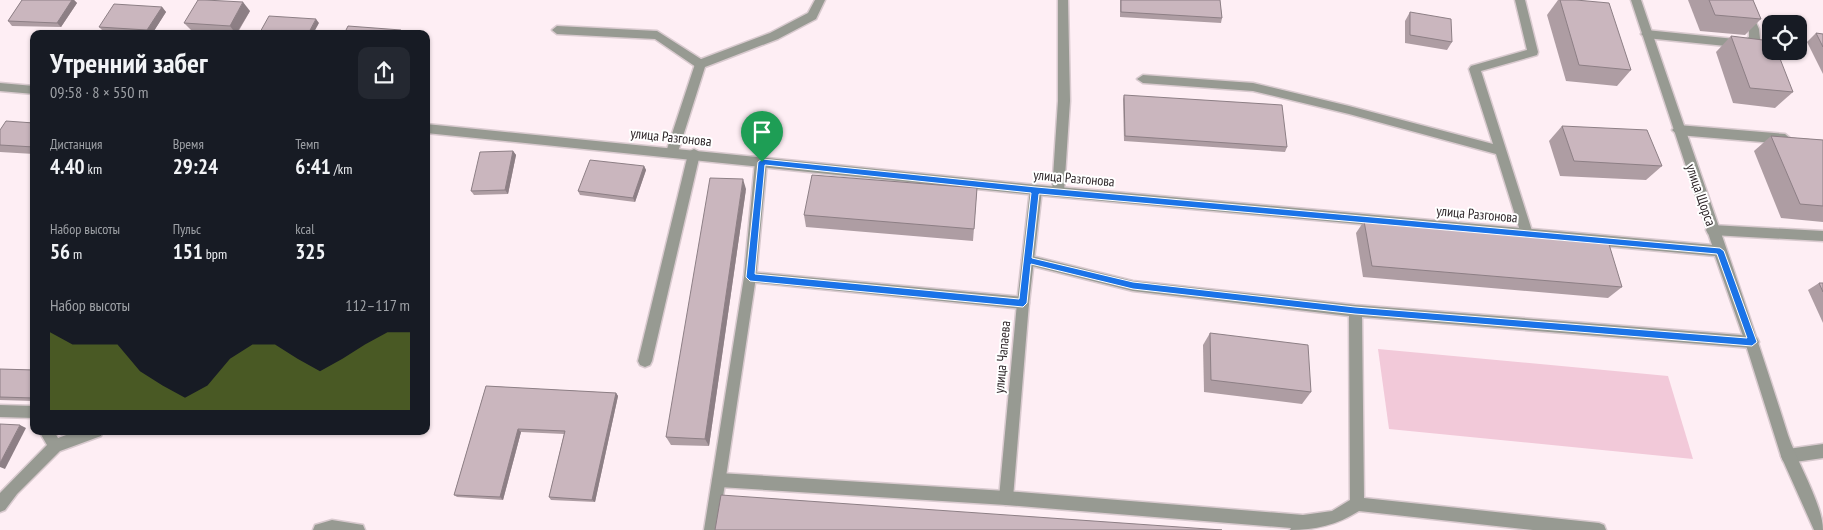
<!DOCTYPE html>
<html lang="ru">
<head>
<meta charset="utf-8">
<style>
	body { margin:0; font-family:"PT Sans Narrow",sans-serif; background:#242831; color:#f1f3f6; height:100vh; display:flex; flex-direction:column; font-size:19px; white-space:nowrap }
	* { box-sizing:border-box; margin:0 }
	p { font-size:16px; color:#9ea1a6 }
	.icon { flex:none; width:28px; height:28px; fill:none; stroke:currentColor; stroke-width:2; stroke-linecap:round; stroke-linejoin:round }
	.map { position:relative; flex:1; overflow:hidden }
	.panel { position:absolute; left:30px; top:30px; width:400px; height:405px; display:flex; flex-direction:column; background:#171b24; border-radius:10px; box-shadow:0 1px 4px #0004 }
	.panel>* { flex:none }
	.fabs { position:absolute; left:1762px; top:15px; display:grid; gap:10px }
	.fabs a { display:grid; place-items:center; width:45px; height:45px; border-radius:10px; background:#171b24; box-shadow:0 1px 4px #0004; font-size:25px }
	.pin { position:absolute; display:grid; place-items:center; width:42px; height:42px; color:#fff; margin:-51px -21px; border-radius:50% 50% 50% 0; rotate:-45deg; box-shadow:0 0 5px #0007 }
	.pin .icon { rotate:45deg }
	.round { display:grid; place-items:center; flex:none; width:52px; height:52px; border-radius:10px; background:#242831 }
	.head { display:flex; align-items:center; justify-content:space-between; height:85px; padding:0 20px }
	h1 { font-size:28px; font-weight:700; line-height:38px }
	.figures { display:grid; grid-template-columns:repeat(3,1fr); gap:8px; height:85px; padding:5px 20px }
	.figures div { display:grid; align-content:center }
	.figures b { font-size:21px; font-weight:700 }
	.figures small { font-size:14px; font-weight:400 }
	.figures p { font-size:14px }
	.chart { height:140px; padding:10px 20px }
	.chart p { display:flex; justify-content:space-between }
	.chart svg { width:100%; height:90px; margin-top:5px; fill:#5f7424; opacity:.7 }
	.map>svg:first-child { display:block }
</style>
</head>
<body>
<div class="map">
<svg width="1823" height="530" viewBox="0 0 1823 530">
	<rect width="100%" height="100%" fill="#feeef4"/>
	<path fill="#f2c9d9" d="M1378 349 1668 376 1693 459 1389 429Z"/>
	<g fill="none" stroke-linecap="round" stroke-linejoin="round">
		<defs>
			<g id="service">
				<path d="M1515 0H1525L1538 52 1537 55 1481 71 1533 234 1531 238 1527 239 1523 238 1521 234 1496 154 1349 114 1253 91 1143 83 1137 79 1143 75 1253 83 1349 106 1493 144 1469 69 1471 66 1527 50Z"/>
				<path d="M1736 0H1746L1759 29 1760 39 1759 42 1746 48 1646 38 1641 34 1646 30 1745 40 1749 37V29Z"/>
				<path d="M557 26 657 31 704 61 705 64 700 68 696 67 655 39 557 34 552 30Z"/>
				<path d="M1678 125 1785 134 1791 139 1785 144 1678 135 1672 130Z"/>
				<path d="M694 149 698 151 700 154 652 361 650 365 645 367 640 365 638 361 688 154 690 151Z"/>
				<path d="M1712 225 1823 231V241L1712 235 1708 234 1706 230 1708 226Z"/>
				<path d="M1028 255 1133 281 1355 305 1752 336 1757 338 1759 342 1757 346 1752 348 1362 317 1364 498 1599 523 1604 525 1606 530H1533L1359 511C1337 525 1315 530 1290 530L1291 528 1006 505 719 487 714 485 712 480 714 475 719 473 1006 491 1303 515 1332 511 1350 500 1349 316 1133 291 1024 264 1022 260 1024 256Z"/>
				<path d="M750 272 1023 297 1028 299 1029 303 1028 307 1023 309 750 282 746 281 744 277 746 273Z"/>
				<path d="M0 405 34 406V418L0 417Z"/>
				<path d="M39 431H54L58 438 77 431H103L101 436 60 451 17 494 5 510 0 512V493L47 445Z"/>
				<path d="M1823 444V458L1788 463 1783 461 1781 456 1783 451 1788 449Z"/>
				<path d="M332 520 363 525 365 530H313L315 525Z"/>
			</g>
			<g id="minor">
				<path d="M815 0H825L816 19 778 39 705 67 678 152 676 155H668L666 152 696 61 770 33 808 13Z"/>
				<path d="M1058 0H1068L1070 101 1064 192 1062 195H1054L1052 192 1058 101Z"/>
				<path d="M761 157 765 159 767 162 756 277 718 530H704L744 277 755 162 757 159Z"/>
				<path d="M1036 185 1040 187 1042 190 1029 303 1013 498 1011 503 1006 505 1001 503 999 498 1017 303 1030 190 1032 187Z"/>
			</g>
			<g id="tertiary">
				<path d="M1631 0H1641C1690 145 1742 289 1788 435 1797 462 1823 505 1823 530H1814L1781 456 1745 342 1715 256 1036 195 426 133V124L1036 185 1712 245Z"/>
				<path d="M0 83 34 86V94L0 91Z"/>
			</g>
		</defs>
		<use href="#service" stroke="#d9cacf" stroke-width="3"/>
		<use href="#minor" stroke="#d9cacf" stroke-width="3"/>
		<use href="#tertiary" stroke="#d9cacf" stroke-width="3"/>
		<use href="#service" fill="#979a92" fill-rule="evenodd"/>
		<use href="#minor" fill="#979a92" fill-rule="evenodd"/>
		<use href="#tertiary" fill="#979a92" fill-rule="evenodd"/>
	</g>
	<g fill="#ae9da3">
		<path d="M22 0H74L77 3 61 27 12 26 8 21Z"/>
		<path d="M1120 0H1220L1222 18 1221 23 1120 17Z"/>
		<path d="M1558 0H1576L1631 70 1617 86 1566 81 1547 15Z"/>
		<path d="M1688 0H1753L1761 19 1745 35 1700 31Z"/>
		<path d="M162 7 166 12 152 34 104 32 99 27Z"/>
		<path d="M250 11 237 34 192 31 184 23Z"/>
		<path d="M1410 12 1452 42 1447 50 1405 43V21Z"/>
		<path d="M1816 33 1823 34V74L1807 42Z"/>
		<path d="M1731 36 1793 92 1775 108 1733 103 1716 52Z"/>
		<path d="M1124 95 1287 147 1285 152 1124 141 1123 99Z"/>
		<path d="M34 123V154L0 152V130Z"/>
		<path d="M1562 126 1662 166 1646 180 1560 176 1549 141Z"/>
		<path d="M1771 136 1823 140V222L1781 218 1754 151Z"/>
		<path d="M513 151 516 155 508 194 474 195 471 191Z"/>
		<path d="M644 166 646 170 635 202 580 195 578 191Z"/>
		<path d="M977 188 973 241 806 227 804 215Z"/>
		<path d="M746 189 709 446 671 445 666 437Z"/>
		<path d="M1364 221 1622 287 1608 298 1363 277 1356 233Z"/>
		<path d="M1819 283H1823V323L1808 290Z"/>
		<path d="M1210 333 1311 392 1302 404 1204 392 1203 345Z"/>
		<path d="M0 369 34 370V401L0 400Z"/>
		<path d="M486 386 616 393 618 396 595 502 551 500 549 497 564 434 521 432 503 500 457 497 454 495Z"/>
	</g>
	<g fill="#8d7f85">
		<path d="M72 0H74L77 3 61 27 57 23Z"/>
		<path d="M243 2 250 11 236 34 230 26Z"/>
		<path d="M162 7 166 12 152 34H151L147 30Z"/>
		<path d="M316 19 319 23 313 34H308Z"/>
		<path d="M513 151 516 155 508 194 505 190Z"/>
		<path d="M644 166 646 170 635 202 633 198Z"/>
		<path d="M743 179 746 189 709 446 705 439Z"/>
		<path d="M616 393 618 396 595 502 592 500Z"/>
		<path d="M20 425 26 428 5 469 0 467V463Z"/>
		<path d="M518 429 521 432 503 500 500 497Z"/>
	</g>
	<g fill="#cab6be" stroke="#8d7f85">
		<path d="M22 0H72L57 23 8 21Z"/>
		<path d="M198 0H205L243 2 230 26 184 23Z"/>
		<path d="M1121 0H1220L1222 18 1121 12Z"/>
		<path d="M1560 0H1576L1609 3 1631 70 1579 65Z"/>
		<path d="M1709 0H1753L1761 19 1715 15Z"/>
		<path d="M114 4 162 7 147 30 99 27Z"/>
		<path d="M1410 12 1451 19 1452 42 1410 35Z"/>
		<path d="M269 16 316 19 308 34H259Z"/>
		<path d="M348 26 401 30 399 34H344Z"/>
		<path d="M1816 33 1823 34V47Z"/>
		<path d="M1731 36 1771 41V51H1777L1793 92 1750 88Z"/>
		<path d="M1124 95 1282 105 1287 147 1125 136Z"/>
		<path d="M6 121 34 123V147L0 145V130Z"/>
		<path d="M1562 126 1647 130 1662 166 1574 161Z"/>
		<path d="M1771 136 1823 140V206L1800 204Z"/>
		<path d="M513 151 505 190 471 191 480 152Z"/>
		<path d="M590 160 644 166 633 198 578 191Z"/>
		<path d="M812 175 977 188 974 229 804 215Z"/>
		<path d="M710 178 743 179 705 439 666 437Z"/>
		<path d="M1364 221 1608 241 1622 287 1372 266Z"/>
		<path d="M1819 283H1823V292Z"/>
		<path d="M1210 333 1308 345 1311 392 1211 380Z"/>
		<path d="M0 369 34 370V398L0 397Z"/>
		<path d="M486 386 616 393 592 500 549 497 565 431 518 429 500 497 454 495Z"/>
		<path d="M0 424 20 425 0 463Z"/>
		<path d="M721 495 1222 530H715Z"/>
	</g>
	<path fill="#1a73e8" stroke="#fff" fill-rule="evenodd" d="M762 159 1036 187 1720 248 1724 251 1757 342 1752 346 1355 314 1133 289 1031 264 1027 303 1023 307 750 281 746 277 758 162ZM765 165 1031 193 1019 299 755 274ZM1039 194 1717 254 1747 338 1355 307 1133 282 1032 258Z"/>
	<g text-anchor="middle" stroke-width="4" stroke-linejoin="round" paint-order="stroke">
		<g font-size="14" fill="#2e2629" stroke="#fff">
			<text transform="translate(671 137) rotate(6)" y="5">улица Разгонова</text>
			<text transform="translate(1074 178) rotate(5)" y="5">улица Разгонова</text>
			<text transform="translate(1701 195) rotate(71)" y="5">улица Щорса</text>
			<text transform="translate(1477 214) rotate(5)" y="5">улица Разгонова</text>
			<text transform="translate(1002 357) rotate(-85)" y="5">улица Чапаева</text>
		</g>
	</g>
</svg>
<div class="fabs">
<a><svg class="icon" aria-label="locate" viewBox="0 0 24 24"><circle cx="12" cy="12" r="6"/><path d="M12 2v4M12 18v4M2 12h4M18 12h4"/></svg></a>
</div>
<div class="pin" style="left:762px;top:162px;background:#1e9e55"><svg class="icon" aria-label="arrive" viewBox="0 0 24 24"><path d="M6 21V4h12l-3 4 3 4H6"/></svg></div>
<section class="panel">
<div class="head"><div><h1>Утренний забег</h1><p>09:58 · 8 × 550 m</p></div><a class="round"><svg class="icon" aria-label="share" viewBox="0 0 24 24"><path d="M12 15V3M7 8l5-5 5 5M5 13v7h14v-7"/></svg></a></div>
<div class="figures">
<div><p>Дистанция</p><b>4.40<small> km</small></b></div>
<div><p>Время</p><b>29:24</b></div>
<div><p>Темп</p><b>6:41<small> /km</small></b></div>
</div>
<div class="figures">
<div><p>Набор высоты</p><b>56<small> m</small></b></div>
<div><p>Пульс</p><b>151<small> bpm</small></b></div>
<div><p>kcal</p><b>325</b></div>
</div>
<div class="chart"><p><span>Набор высоты</span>112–117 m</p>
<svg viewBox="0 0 160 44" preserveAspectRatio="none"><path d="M0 44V6L10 12L20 12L30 12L40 25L50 32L60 38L70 32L80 19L90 12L100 12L110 19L120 25L130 19L140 12L150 6L160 6V44z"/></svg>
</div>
</section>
</div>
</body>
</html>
